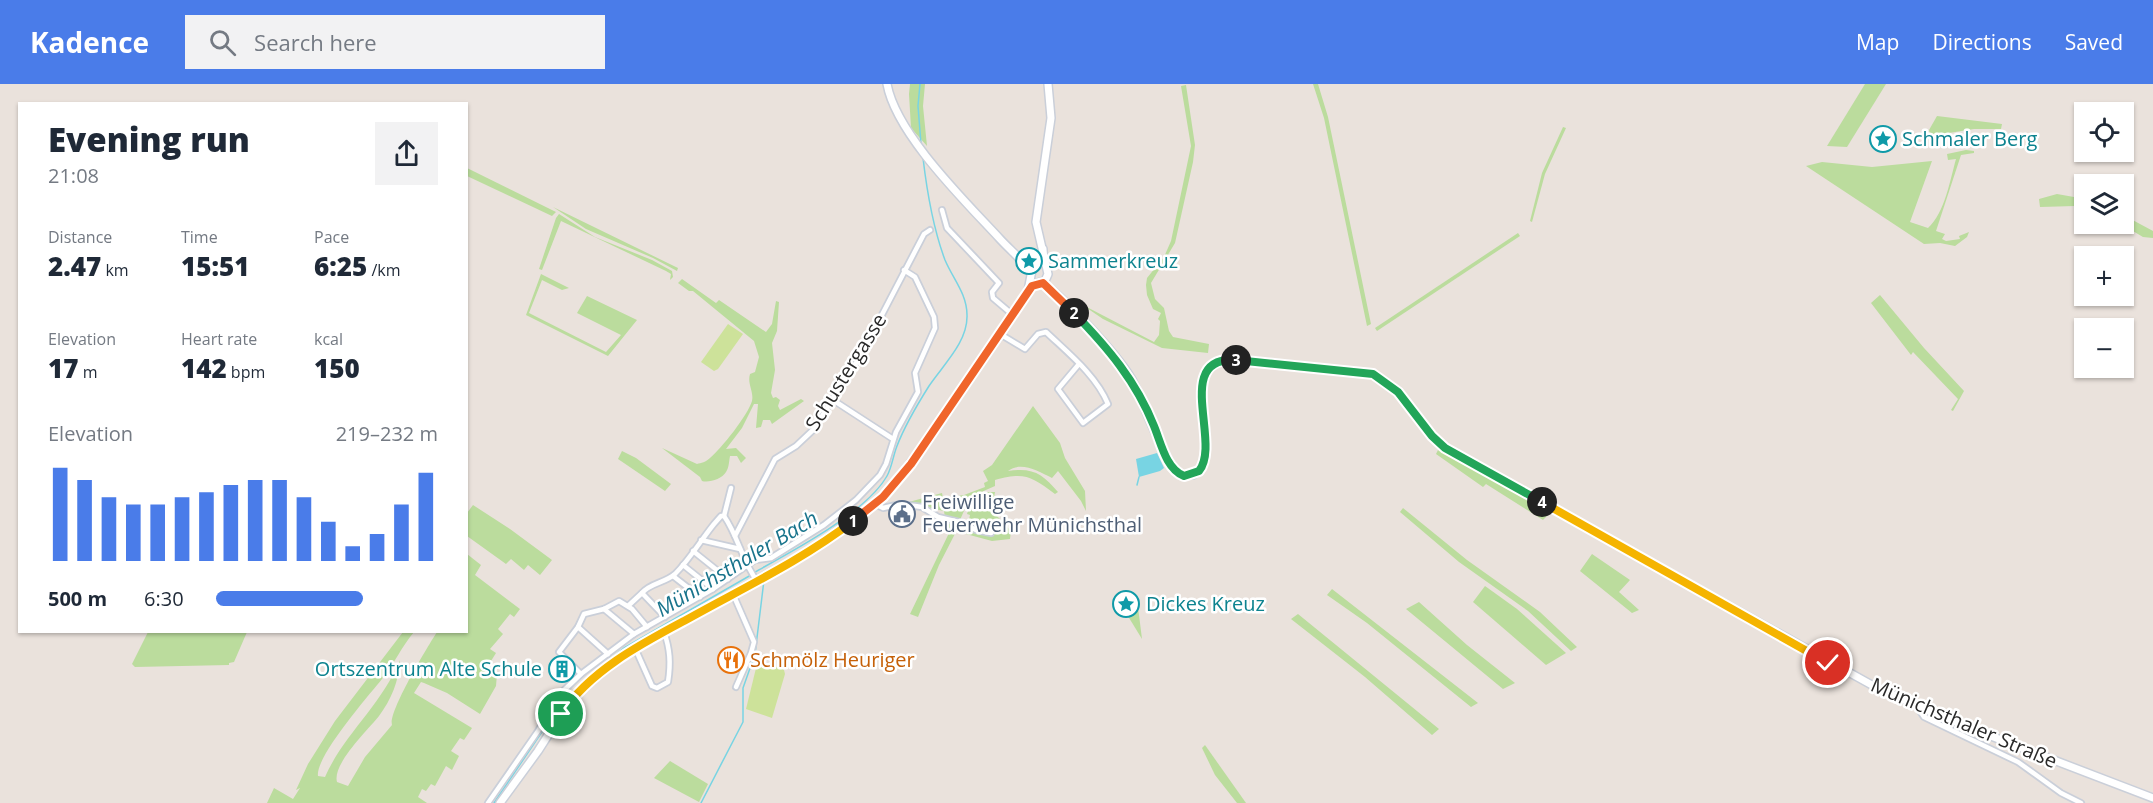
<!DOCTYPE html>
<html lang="en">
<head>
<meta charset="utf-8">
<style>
	body { margin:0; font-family:"Open Sans",sans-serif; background:#f2f2f3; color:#1f2937; height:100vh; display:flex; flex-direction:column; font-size:22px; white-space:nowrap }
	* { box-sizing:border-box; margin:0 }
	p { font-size:20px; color:#747a83 }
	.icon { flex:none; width:33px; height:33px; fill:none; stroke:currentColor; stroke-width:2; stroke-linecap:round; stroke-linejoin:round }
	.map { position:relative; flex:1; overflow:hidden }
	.side { position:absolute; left:18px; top:18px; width:450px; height:531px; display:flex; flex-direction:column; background:#fff; border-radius:0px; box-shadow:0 2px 4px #0004 }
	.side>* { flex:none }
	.buttons { position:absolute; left:2074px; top:18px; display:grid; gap:12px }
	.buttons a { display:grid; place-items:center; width:60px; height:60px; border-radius:0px; background:#fff; box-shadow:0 2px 4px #0004; font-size:30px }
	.pin { position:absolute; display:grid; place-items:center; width:51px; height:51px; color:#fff; margin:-26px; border:3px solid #fff; border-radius:50%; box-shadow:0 2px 6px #0007 }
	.km { position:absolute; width:30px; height:30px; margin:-15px; border-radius:50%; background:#222; color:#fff; font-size:16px; line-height:30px; text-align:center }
	.round { display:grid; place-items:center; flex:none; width:63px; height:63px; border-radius:0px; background:#f2f2f3 }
	.summary { display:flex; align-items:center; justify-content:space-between; height:102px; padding:0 30px }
	h1 { font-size:33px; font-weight:800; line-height:45px }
	.metrics { display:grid; grid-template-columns:repeat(3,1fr); gap:9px; height:102px; padding:6px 30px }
	.metrics div { display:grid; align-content:center }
	.metrics b { font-size:26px; font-weight:800 }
	.metrics small { font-size:16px; font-weight:400 }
	.metrics p { font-size:16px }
	.chart { height:168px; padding:12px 30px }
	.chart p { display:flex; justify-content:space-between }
	.chart svg { width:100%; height:108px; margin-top:6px; stroke:#4a7ce9; stroke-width:6 }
	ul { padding:0 30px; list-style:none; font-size:20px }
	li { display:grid; grid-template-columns:96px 72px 1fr; align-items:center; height:45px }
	li i { height:15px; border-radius:8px; background:#4a7ce9 }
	header { display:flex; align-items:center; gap:36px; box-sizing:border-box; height:84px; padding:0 30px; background:#4a7ce9; color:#fff }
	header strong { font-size:28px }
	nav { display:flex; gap:33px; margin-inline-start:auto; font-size:21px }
	.search { width:420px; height:54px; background:#f2f2f3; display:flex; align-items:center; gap:15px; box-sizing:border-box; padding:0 21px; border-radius:0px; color:#747a83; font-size:22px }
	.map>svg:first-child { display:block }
</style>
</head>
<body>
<header>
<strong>Kadence</strong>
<div class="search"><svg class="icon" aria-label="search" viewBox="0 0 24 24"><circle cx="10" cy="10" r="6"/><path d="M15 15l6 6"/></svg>Search here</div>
<nav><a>Map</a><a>Directions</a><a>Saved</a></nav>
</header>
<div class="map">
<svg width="2153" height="719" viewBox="0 0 2153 719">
	<rect width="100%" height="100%" fill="#eae2dc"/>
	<g fill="#bbdc9d">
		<path d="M910 0H925L923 22 927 62 911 44 909 10Z"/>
		<path d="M1313 0H1318L1328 33 1371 240 1367 242 1324 34Z"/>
		<path d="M1865 0H1886L1847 63 1827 62Z"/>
		<path d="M1186 1 1195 61 1193 78 1175 159 1151 199 1155 215 1164 224 1169 247 1173 253 1209 260 1208 269 1162 264 1103 235 1081 220 1154 258 1159 251 1160 237 1158 235 1161 229 1153 225 1147 211 1146 201 1147 194 1164 173 1171 157 1191 62 1181 2Z"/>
		<path d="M1937 32 2002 40 2001 45H1974L1930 52 1929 46Z"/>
		<path d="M1563 43 1566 44 1545 90 1532 138 1530 137 1542 89Z"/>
		<path d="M1966 66 1974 67V69L1961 71 1936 147 1945 150 1942 155 1946 157 1960 155 1959 152 1969 148 1967 153 1955 162 1940 159 1924 160 1806 82 1822 78 1872 83 1932 77 1910 138 1928 144C1945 129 1950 96 1956 75L1948 76 1947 70Z"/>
		<path d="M467 84 556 128 552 132 467 92Z"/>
		<path d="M2057 110 2074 113 2085 122V126L2075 122 2040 123 2039 115Z"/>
		<path d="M2126 119 2128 120 2127 133 2153 147V154L2143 153 2121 140H2124Z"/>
		<path d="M553 123 678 184 677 187 653 174 586 145Z"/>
		<path d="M559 130 595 153 652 176 672 187 673 193 670 196 671 190 666 187 561 137 542 186 539 185 556 134Z"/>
		<path d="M1518 149 1520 152 1377 247 1375 244Z"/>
		<path d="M541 190 569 204 562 206 542 196 529 229 606 268 621 251 577 229 587 212 637 236 608 272 526 231Z"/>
		<path d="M682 195 716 219 719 216 766 248 772 240 776 217 779 218 777 247 772 259 775 286 771 309 773 314 776 313 780 316 778 322 780 326 801 315 804 317 772 340 770 336H763L761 343 756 344 758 320H754L742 344 726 365 736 364 746 374 741 379 737 372H730C729 377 729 384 726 388 722 395 709 399 702 397L700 393 662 364 697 380C701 379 706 378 710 374 721 365 748 331 752 317 754 307 747 300 750 290L755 288 759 273 754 257 693 207H689L678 199Z"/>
		<path d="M1880 211 1924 264 1964 307 1953 327 1951 326 1958 315 1913 268 1911 271 1871 219Z"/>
		<path d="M1033 322 1060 359 1065 374 1085 407 1086 427 1081 417 1058 387 1052 394C1038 387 1021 377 1008 387 1033 383 1043 390 1058 408L1055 410C1031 392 1024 388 995 396V402L970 413 960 436 945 434 944 427 905 419 942 409 943 414 964 411 985 403 984 399 988 397 983 387 992 381Z"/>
		<path d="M1438 366 1551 428 1543 436 1486 400 1483 403 1436 370Z"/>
		<path d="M622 367 636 374 671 400 665 407 618 375Z"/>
		<path d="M986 408H995L991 429 997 432 1011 447 1010 455 992 457 966 450 970 431 967 430 972 415Z"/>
		<path d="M473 421 510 445 552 476 540 491 528 481 524 486 511 475 506 480 467 452V429Z"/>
		<path d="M1403 424 1467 476 1540 528 1577 563 1571 567 1528 527 1459 478 1400 428Z"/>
		<path d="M929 435 960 440 939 481 918 533 910 530 949 449 928 440Z"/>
		<path d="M467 470 481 481 475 491 520 525 514 533 510 530 498 545 503 550 490 565 496 569 491 577 490 585 497 590 496 602 480 630 447 609 424 599 421 598 414 609 472 644 464 656 460 654 451 667 459 672 452 686 446 682 435 702 431 700 426 707 422 705 418 713 427 719H267L274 704 293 715 300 704 296 706 308 680 335 637 403 548H414C402 562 394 580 382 595 369 611 315 673 318 692L325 693C344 650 381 622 400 576 399 597 391 616 379 632 368 646 332 680 337 698L348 702 365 673 392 641C388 628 428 562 437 548H466Z"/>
		<path d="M1592 470 1630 496 1619 508 1639 526 1632 529 1580 487Z"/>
		<path d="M1485 502 1517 525 1566 569 1546 581 1473 518Z"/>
		<path d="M1332 505 1478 619 1471 623 1367 539 1327 511Z"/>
		<path d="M1115 511 1137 515 1142 555Z"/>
		<path d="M1419 518 1467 561 1515 599 1503 605 1406 525Z"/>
		<path d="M1298 530 1439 645 1432 651 1365 593 1291 535Z"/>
		<path d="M148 548H247L234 578 229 579V581L135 583 132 580Z"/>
		<path d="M1205 661 1246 719H1237L1215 691 1202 664Z"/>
		<path d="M670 677 708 700 699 718 654 694Z"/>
	</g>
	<g fill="#cde29a">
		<path d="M728 240 743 250 718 285 714 287 701 278Z"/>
		<path d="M758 576 784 586 785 590 772 634 746 625Z"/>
	</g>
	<path fill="#78d4e3" d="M1157 369 1164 384 1160 387 1139 393 1136 375Z"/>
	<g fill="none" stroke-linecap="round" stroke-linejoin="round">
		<g stroke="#78d4e3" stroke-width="1.5">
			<path d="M920 0 918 22 921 60"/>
			<path d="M1137 401 1139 393"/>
			<path d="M755 488C791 468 866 429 887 392 892 383 893 372 897 362 905 341 917 321 929 302 943 281 968 258 967 231 967 210 953 195 945 176 933 144 927 108 923 74"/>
			<path d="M494 719 556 627 584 596 624 564 751 491"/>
			<path d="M701 719 743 638V604L755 570 764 496"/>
		</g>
		<defs>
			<g id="street">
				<path d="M942 126 947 144 999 199 992 208 993 214 1013 231"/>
				<path d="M1000 250 1025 265 1038 250 1046 248C1068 269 1096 291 1108 320L1083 339 1058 305 1079 280"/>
				<path d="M833 316 893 355"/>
				<path d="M875 420 883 424 901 420 922 423 938 433 963 439 976 446 991 449"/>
				<path d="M724 432C738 452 742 477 757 497"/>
				<path d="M724 432 731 404"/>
				<path d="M735 452 775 375 796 362 813 346 860 273 924 150 930 146"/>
				<path d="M701 456 740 465"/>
				<path d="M693 467 728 495"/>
				<path d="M683 481 713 505"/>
				<path d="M673 492 700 513"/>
				<path d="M733 510 754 558 751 569 736 603"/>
				<path d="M628 522 642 509"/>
				<path d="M604 525 634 550"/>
				<path d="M665 533 642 509C650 499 665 499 675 490 690 475 701 456 714 440L721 432H724"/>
				<path d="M578 543 608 570"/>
				<path d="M635 564 652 602 657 604 668 598C671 579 670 565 664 548"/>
				<path d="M581 590 559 568 578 543 584 530 604 525 619 517 632 525 647 543"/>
				<path d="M1918 624 1924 633 2018 678 2061 709 2081 719"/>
				<path d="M488 719 538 647 559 611 581 590 634 550 713 505 755 476 771 474 824 441 856 416 880 391 886 380 896 348 918 308 915 289 935 244 934 233 915 193 904 186"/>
			</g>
			<g id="secondary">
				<path d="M887 0C896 50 965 117 1000 155 1010 166 1023 176 1031 189"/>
				<path d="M1043 199C1066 216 1115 268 1131 294 1143 315 1165 382 1181 391H1193C1231 369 1168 279 1233 275L1373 290 1398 308 1432 352 1451 368 1879 605 1970 644 2153 714"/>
				<path d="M1028 207 1037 199 1045 197 1048 190 1036 138 1051 34 1048 0"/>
				<path d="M500 719 538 667 566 623 582 605 614 578 642 560 811 466 883 413 926 359 1004 245 1028 207 1032 186 1043 177V165"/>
			</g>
		</defs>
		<use href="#street" stroke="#cacfd9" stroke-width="8"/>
		<use href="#secondary" stroke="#cacfd9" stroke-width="10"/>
		<use href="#street" stroke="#fff" stroke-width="4.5"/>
		<use href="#secondary" stroke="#fff" stroke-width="7"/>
	</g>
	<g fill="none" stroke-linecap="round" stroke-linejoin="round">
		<defs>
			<path id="split-1" d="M561 630C590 587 639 561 684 537 741 505 801 477 853 437"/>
			<path id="split-2" d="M853 437 883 413 911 380 1032 202 1043 199 1074 229"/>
			<path id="split-3" d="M1074 229C1108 264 1136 297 1154 342 1161 359 1166 385 1184 392L1199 387C1222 359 1172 272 1236 276"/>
			<path id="split-4" d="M1236 276 1373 290 1398 308 1432 352 1445 364 1542 418"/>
			<path id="split-5" d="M1542 418 1828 579"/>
		</defs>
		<use href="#split-1" stroke="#fff" stroke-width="12"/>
		<use href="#split-2" stroke="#fff" stroke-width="12"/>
		<use href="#split-3" stroke="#fff" stroke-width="12"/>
		<use href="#split-4" stroke="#fff" stroke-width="12"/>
		<use href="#split-5" stroke="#fff" stroke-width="12"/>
		<use href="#split-1" stroke="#f5b400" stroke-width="8"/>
		<use href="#split-2" stroke="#f0652b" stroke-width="8"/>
		<use href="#split-3" stroke="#22a559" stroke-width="8"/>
		<use href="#split-4" stroke="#22a559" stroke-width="8"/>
		<use href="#split-5" stroke="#f5b400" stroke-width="8"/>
	</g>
	<defs>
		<symbol id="sight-ring" viewBox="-11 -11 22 22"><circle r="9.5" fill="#fff" stroke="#0f9aa8" stroke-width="1.5"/><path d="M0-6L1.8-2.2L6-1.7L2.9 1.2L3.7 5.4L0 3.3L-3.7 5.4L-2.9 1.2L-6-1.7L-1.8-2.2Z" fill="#0f9aa8"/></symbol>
		<symbol id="civic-ring" viewBox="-11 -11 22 22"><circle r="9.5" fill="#fff" stroke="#5c6f8a" stroke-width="1.5"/><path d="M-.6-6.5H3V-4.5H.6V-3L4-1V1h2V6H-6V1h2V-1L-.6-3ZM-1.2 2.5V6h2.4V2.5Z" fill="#5c6f8a"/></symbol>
		<symbol id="restaurant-ring" viewBox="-11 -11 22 22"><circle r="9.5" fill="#fff" stroke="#e8710a" stroke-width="1.5"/><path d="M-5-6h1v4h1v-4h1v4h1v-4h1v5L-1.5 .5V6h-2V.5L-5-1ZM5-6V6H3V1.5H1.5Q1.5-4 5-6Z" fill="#e8710a"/></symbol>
		<symbol id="building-ring" viewBox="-11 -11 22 22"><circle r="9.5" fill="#fff" stroke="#0f9aa8" stroke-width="1.5"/><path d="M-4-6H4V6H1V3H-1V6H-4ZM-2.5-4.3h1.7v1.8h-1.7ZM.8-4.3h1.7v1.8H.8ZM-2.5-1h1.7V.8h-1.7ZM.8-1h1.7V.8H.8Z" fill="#0f9aa8"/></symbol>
	</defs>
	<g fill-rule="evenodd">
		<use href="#sight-ring" x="1868" y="40" width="30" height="30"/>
		<use href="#sight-ring" x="1014" y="162" width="30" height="30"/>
		<use href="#civic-ring" x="887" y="415" width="30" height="30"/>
		<use href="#sight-ring" x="1111" y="505" width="30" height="30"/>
		<use href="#restaurant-ring" x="716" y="561" width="30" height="30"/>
		<use href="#building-ring" x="547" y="570" width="30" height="30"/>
	</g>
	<g text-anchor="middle" stroke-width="5" stroke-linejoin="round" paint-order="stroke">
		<g font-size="20" fill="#0d838f" stroke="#fff" text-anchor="start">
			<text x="1902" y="62">Schmaler Berg</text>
			<text x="1048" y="184">Sammerkreuz</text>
			<text x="1146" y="527">Dickes Kreuz</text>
			<text x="542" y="592" text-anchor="end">Ortszentrum Alte Schule</text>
		</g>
		<g font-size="20" fill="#292929" stroke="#fff">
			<text transform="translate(846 288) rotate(-58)" y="7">Schustergasse</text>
			<text transform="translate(1964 639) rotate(23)" y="7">Münichsthaler Straße</text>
		</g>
		<g font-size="20" fill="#4e5e75" stroke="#fff" text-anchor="start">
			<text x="922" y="425">Freiwillige<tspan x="922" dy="23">Feuerwehr Münichsthal</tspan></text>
		</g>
		<g font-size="20" fill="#c56008" stroke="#fff" text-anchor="start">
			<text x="750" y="583">Schmölz Heuriger</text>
		</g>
		<g font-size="21" font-style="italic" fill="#19748c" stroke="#fff">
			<text transform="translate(737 480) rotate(-31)" y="7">Münichsthaler Bach</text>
		</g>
	</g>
</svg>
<div class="buttons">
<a><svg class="icon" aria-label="locate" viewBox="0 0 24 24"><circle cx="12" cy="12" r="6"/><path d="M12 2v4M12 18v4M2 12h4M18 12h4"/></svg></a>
<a><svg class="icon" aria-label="layers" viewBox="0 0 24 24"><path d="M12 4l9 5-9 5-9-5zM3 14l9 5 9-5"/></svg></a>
<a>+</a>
<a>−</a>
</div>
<div class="pin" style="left:561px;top:630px;background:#1e9e55"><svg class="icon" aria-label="arrive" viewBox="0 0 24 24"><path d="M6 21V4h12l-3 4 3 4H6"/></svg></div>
<div class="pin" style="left:1828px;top:579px;background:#d93025"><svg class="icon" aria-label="check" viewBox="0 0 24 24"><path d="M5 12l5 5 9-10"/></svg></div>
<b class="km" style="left:853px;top:437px">1</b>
<b class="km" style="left:1074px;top:229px">2</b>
<b class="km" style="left:1236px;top:276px">3</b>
<b class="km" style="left:1542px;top:418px">4</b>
<section class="side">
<div class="summary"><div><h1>Evening run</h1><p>21:08</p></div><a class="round"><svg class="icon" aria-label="share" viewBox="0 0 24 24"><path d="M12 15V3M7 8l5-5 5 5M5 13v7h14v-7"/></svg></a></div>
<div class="metrics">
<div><p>Distance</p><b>2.47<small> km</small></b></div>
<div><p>Time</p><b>15:51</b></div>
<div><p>Pace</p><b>6:25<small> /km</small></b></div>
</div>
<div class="metrics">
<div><p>Elevation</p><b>17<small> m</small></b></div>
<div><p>Heart rate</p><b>142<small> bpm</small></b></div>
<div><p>kcal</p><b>150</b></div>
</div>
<div class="chart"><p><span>Elevation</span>219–232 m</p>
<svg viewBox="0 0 160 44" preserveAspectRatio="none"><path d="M5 44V6M15 44V11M25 44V18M35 44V21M45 44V21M55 44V18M65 44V16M75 44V13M85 44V11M95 44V11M105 44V18M115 44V28M125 44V38M135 44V33M145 44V21M155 44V8"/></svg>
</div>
<ul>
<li><b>500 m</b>6:30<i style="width:66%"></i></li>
</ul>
</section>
</div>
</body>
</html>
